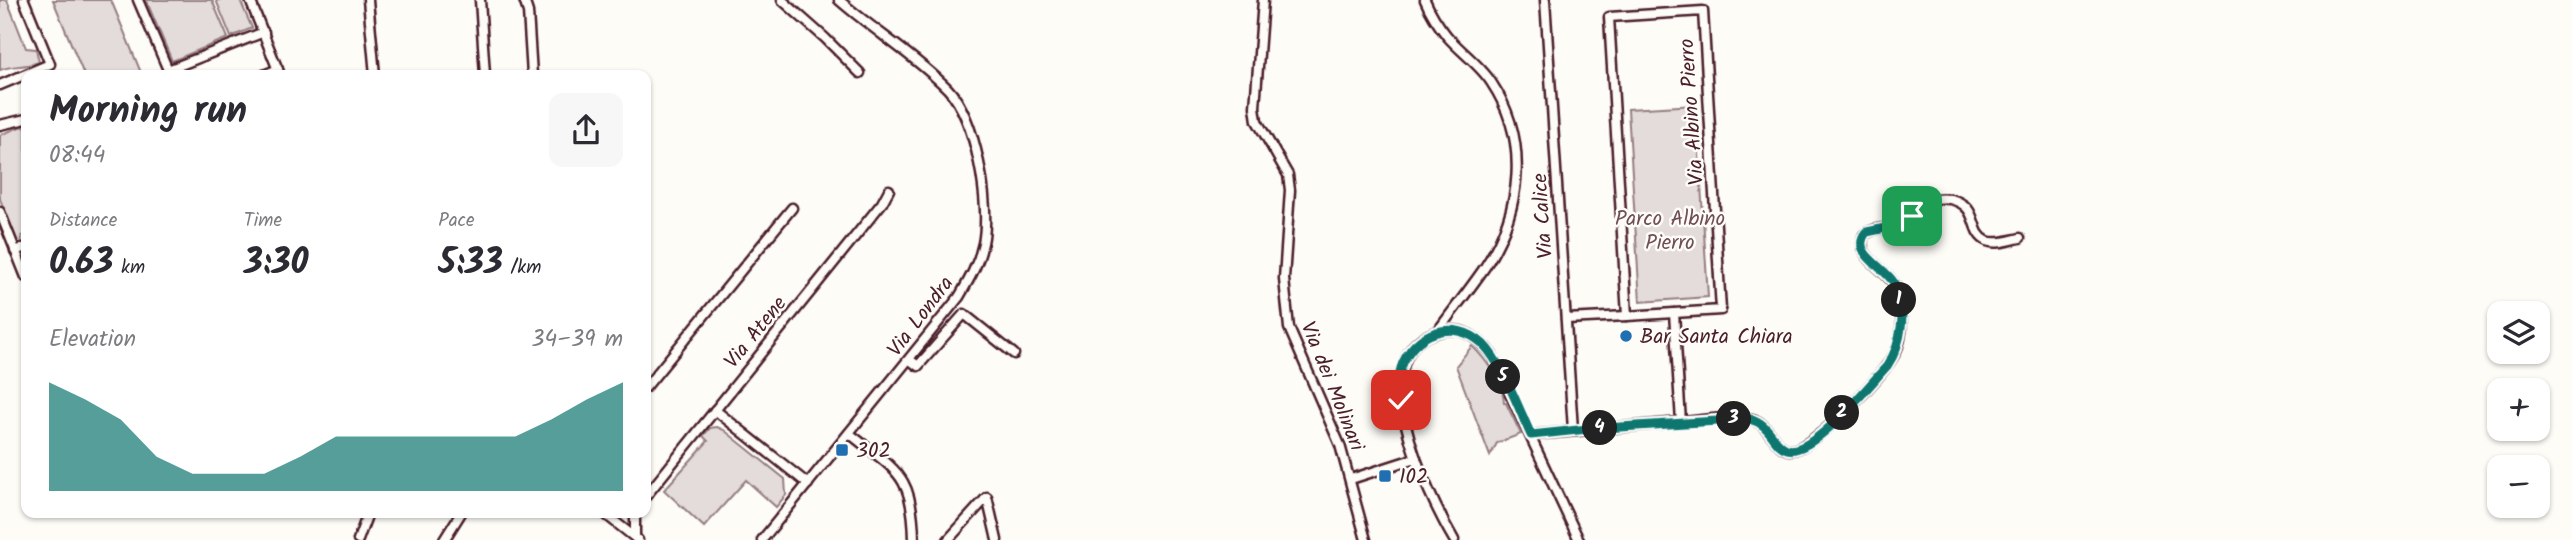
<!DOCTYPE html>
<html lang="en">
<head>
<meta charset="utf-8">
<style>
	body { margin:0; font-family:Kalam,sans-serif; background:#f7f7f7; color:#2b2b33; height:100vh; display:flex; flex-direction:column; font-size:26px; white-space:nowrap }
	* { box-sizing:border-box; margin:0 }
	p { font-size:23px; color:#7c7c81 }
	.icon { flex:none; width:38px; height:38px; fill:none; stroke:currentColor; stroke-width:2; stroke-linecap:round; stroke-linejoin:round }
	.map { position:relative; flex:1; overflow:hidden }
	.sheet { position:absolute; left:21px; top:70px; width:630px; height:448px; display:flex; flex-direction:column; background:#fff; border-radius:14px; box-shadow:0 2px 5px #0004 }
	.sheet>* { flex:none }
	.buttons { position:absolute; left:2487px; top:301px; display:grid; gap:14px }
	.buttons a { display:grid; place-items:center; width:63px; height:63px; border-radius:14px; background:#fff; box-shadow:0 2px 5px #0004; font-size:35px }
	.pin { position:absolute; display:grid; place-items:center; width:60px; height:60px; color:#fff; margin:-30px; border-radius:14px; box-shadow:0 4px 10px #0006 }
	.km { position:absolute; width:35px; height:35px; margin:-18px; border-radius:50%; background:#222; color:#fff; font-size:19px; line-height:35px; text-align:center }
	.round { display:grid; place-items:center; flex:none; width:74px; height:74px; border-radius:14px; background:#f7f7f7 }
	.overview { display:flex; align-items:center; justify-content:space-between; height:119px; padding:0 28px }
	h1 { font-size:38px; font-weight:600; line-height:52px }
	.stats { display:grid; grid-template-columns:repeat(3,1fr); gap:10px; height:119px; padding:7px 28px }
	.stats div { display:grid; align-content:center }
	.stats b { font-size:35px; font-weight:600 }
	.stats small { font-size:19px; font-weight:400 }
	.stats p { font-size:19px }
	.chart { height:196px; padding:14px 28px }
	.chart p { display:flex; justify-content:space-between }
	.chart svg { width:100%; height:126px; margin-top:7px; fill:#0f766e; opacity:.7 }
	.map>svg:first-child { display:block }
</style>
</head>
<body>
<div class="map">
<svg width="2572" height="540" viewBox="0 0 2572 540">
	<rect width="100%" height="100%" fill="#fdfcf7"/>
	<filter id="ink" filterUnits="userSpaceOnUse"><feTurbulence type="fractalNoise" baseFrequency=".0143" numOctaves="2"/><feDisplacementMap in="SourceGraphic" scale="14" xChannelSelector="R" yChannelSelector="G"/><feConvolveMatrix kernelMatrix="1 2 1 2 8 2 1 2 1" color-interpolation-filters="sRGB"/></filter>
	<g filter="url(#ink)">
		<g fill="#e3dcda" stroke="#967e82" stroke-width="2">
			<path d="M0 0H7L26 48 36 49 39 62C24 68 15 64 0 70Z"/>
			<path d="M53 0H111L142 75H84Z"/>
			<path d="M146 0H212L228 38 172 61Z"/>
			<path d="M216 0H240L252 28 231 37Z"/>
			<path d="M1696 105 1708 297 1640 302 1628 109Z"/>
			<path d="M22 126 26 128V234L22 236 21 245 19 246 0 199V135Z"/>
			<path d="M1472 346C1486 359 1504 385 1504 403H1506L1521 434 1497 443 1490 456 1456 366Z"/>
			<path d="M717 427 724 430 785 479 786 495 776 507 746 480 704 527 664 490 708 441 703 436 710 428Z"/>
		</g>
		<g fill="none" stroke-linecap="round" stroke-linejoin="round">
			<defs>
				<g id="street">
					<path d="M138 0 168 70 264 32"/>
					<path d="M250 0 280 75"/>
					<path d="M368 0 375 75"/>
					<path d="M480 0 485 75"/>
					<path d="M524 0 528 12 532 75"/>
					<path d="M782 0 825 38 860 73"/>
					<path d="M1263 0 1255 107 1257 121 1288 175 1290 190 1284 279 1289 328 1340 445 1366 540"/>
					<path d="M1425 0C1430 12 1439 26 1447 36 1461 52 1480 65 1491 82 1530 140 1522 210 1485 267 1470 289 1453 310 1438 331"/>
					<path d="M1545 0 1573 430"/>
					<path d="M1703 11 1721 310 1627 316 1609 17Z"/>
					<path d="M264 75 278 69"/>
					<path d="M0 85 50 64 24 0"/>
					<path d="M0 125 26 119"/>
					<path d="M0 212 26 277"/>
					<path d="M15 251 26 247"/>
					<path d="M1566 319 1627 316"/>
					<path d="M910 360 918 366 964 314 1014 354"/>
					<path d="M646 387 792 208"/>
					<path d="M715 410 808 484"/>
					<path d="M1681 422C1700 421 1738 414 1755 420 1770 426 1776 450 1791 450 1812 451 1886 373 1895 353 1904 336 1903 308 1897 290 1890 269 1854 259 1864 235 1876 225 1893 230 1905 223 1915 218 1918 206 1929 201 1936 198 1942 198 1950 199 1981 206 1968 232 1987 241 1997 245 2010 240 2020 238"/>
					<path d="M849 433C897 472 913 473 914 540"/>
					<path d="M1531 435 1681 422 1674 313"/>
					<path d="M1351 479 1416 458"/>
					<path d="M646 496 882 203 889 190"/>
					<path d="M604 513 638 540"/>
					<path d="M635 537V513"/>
					<path d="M358 540 368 513"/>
					<path d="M444 540 461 513"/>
					<path d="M762 540 959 297C969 280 979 263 983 243 991 204 976 119 948 89 917 57 873 30 839 0"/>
					<path d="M948 540 987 497 997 540"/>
					<path d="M1454 540C1428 496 1356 347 1442 331 1464 326 1479 339 1492 355L1579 540"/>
				</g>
			</defs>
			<use href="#street" stroke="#4a1f2b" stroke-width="13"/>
			<use href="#street" stroke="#fdfcf7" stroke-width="8"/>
		</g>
	</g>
	<g fill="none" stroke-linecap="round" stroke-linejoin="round" filter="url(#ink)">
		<defs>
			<path id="route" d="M1401 400C1399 389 1398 378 1401 368 1413 332 1454 317 1483 344 1502 363 1519 409 1531 435L1588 429 1750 419C1771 424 1773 445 1787 449 1812 457 1870 384 1887 366 1902 344 1908 307 1894 283 1885 267 1848 252 1867 232L1904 224 1912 216"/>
		</defs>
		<use href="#route" stroke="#fff" stroke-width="14"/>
		<use href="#route" stroke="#0f766e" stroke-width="9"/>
	</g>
	<g fill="#1f6fb2" stroke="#fdfcf7" stroke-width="2.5">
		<circle cx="1626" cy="336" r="7"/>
		<rect x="835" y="443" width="14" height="14" rx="3.5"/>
		<rect x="1378" y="469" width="14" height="14" rx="3.5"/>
	</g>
	<g text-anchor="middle" stroke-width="5" stroke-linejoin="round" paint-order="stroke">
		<g font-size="21" fill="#4a1f2b" stroke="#fdfcf7">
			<text transform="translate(1691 112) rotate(-94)" y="7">Via Albino Pierro</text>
			<text transform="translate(1542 216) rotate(-94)" y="7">Via Calice</text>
			<text transform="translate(920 316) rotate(-53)" y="7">Via Londra</text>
			<text transform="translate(755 332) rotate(-51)" y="7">Via Atene</text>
			<text transform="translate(1333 386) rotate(68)" y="7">Via dei Molinari</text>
		</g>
		<g font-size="21" fill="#704e57" stroke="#fdfcf7">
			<text x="1670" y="225">Parco Albino<tspan x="1670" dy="24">Pierro</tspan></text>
		</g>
		<g font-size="21" fill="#4a1f2b" stroke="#fdfcf7" text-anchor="start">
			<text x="1640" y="343">Bar Santa Chiara</text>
			<text x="856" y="457">302</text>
			<text x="1399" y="483">102</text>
		</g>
	</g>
</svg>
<div class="buttons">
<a><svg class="icon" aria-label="layers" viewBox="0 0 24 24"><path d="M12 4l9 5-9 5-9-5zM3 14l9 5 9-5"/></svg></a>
<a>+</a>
<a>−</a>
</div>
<div class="pin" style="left:1912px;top:216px;background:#1e9e55"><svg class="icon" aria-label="arrive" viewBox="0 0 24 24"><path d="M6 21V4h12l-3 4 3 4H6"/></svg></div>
<div class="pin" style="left:1401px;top:400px;background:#d93025"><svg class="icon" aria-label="check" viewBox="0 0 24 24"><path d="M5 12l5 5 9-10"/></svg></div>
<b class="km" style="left:1899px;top:300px">1</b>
<b class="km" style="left:1842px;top:413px">2</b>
<b class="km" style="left:1734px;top:419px">3</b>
<b class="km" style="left:1600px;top:428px">4</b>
<b class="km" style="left:1503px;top:377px">5</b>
<section class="sheet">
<div class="overview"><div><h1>Morning run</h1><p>08:44</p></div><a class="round"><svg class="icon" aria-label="share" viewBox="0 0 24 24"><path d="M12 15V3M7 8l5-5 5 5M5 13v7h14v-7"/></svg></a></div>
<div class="stats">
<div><p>Distance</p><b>0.63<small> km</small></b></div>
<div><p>Time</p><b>3:30</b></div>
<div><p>Pace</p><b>5:33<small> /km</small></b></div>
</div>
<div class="chart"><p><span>Elevation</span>34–39 m</p>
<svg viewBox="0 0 160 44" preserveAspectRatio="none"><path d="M0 44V6L10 12L20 19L30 32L40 38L50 38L60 38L70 32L80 25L90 25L100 25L110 25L120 25L130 25L140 19L150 12L160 6V44z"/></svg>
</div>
</section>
</div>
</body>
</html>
